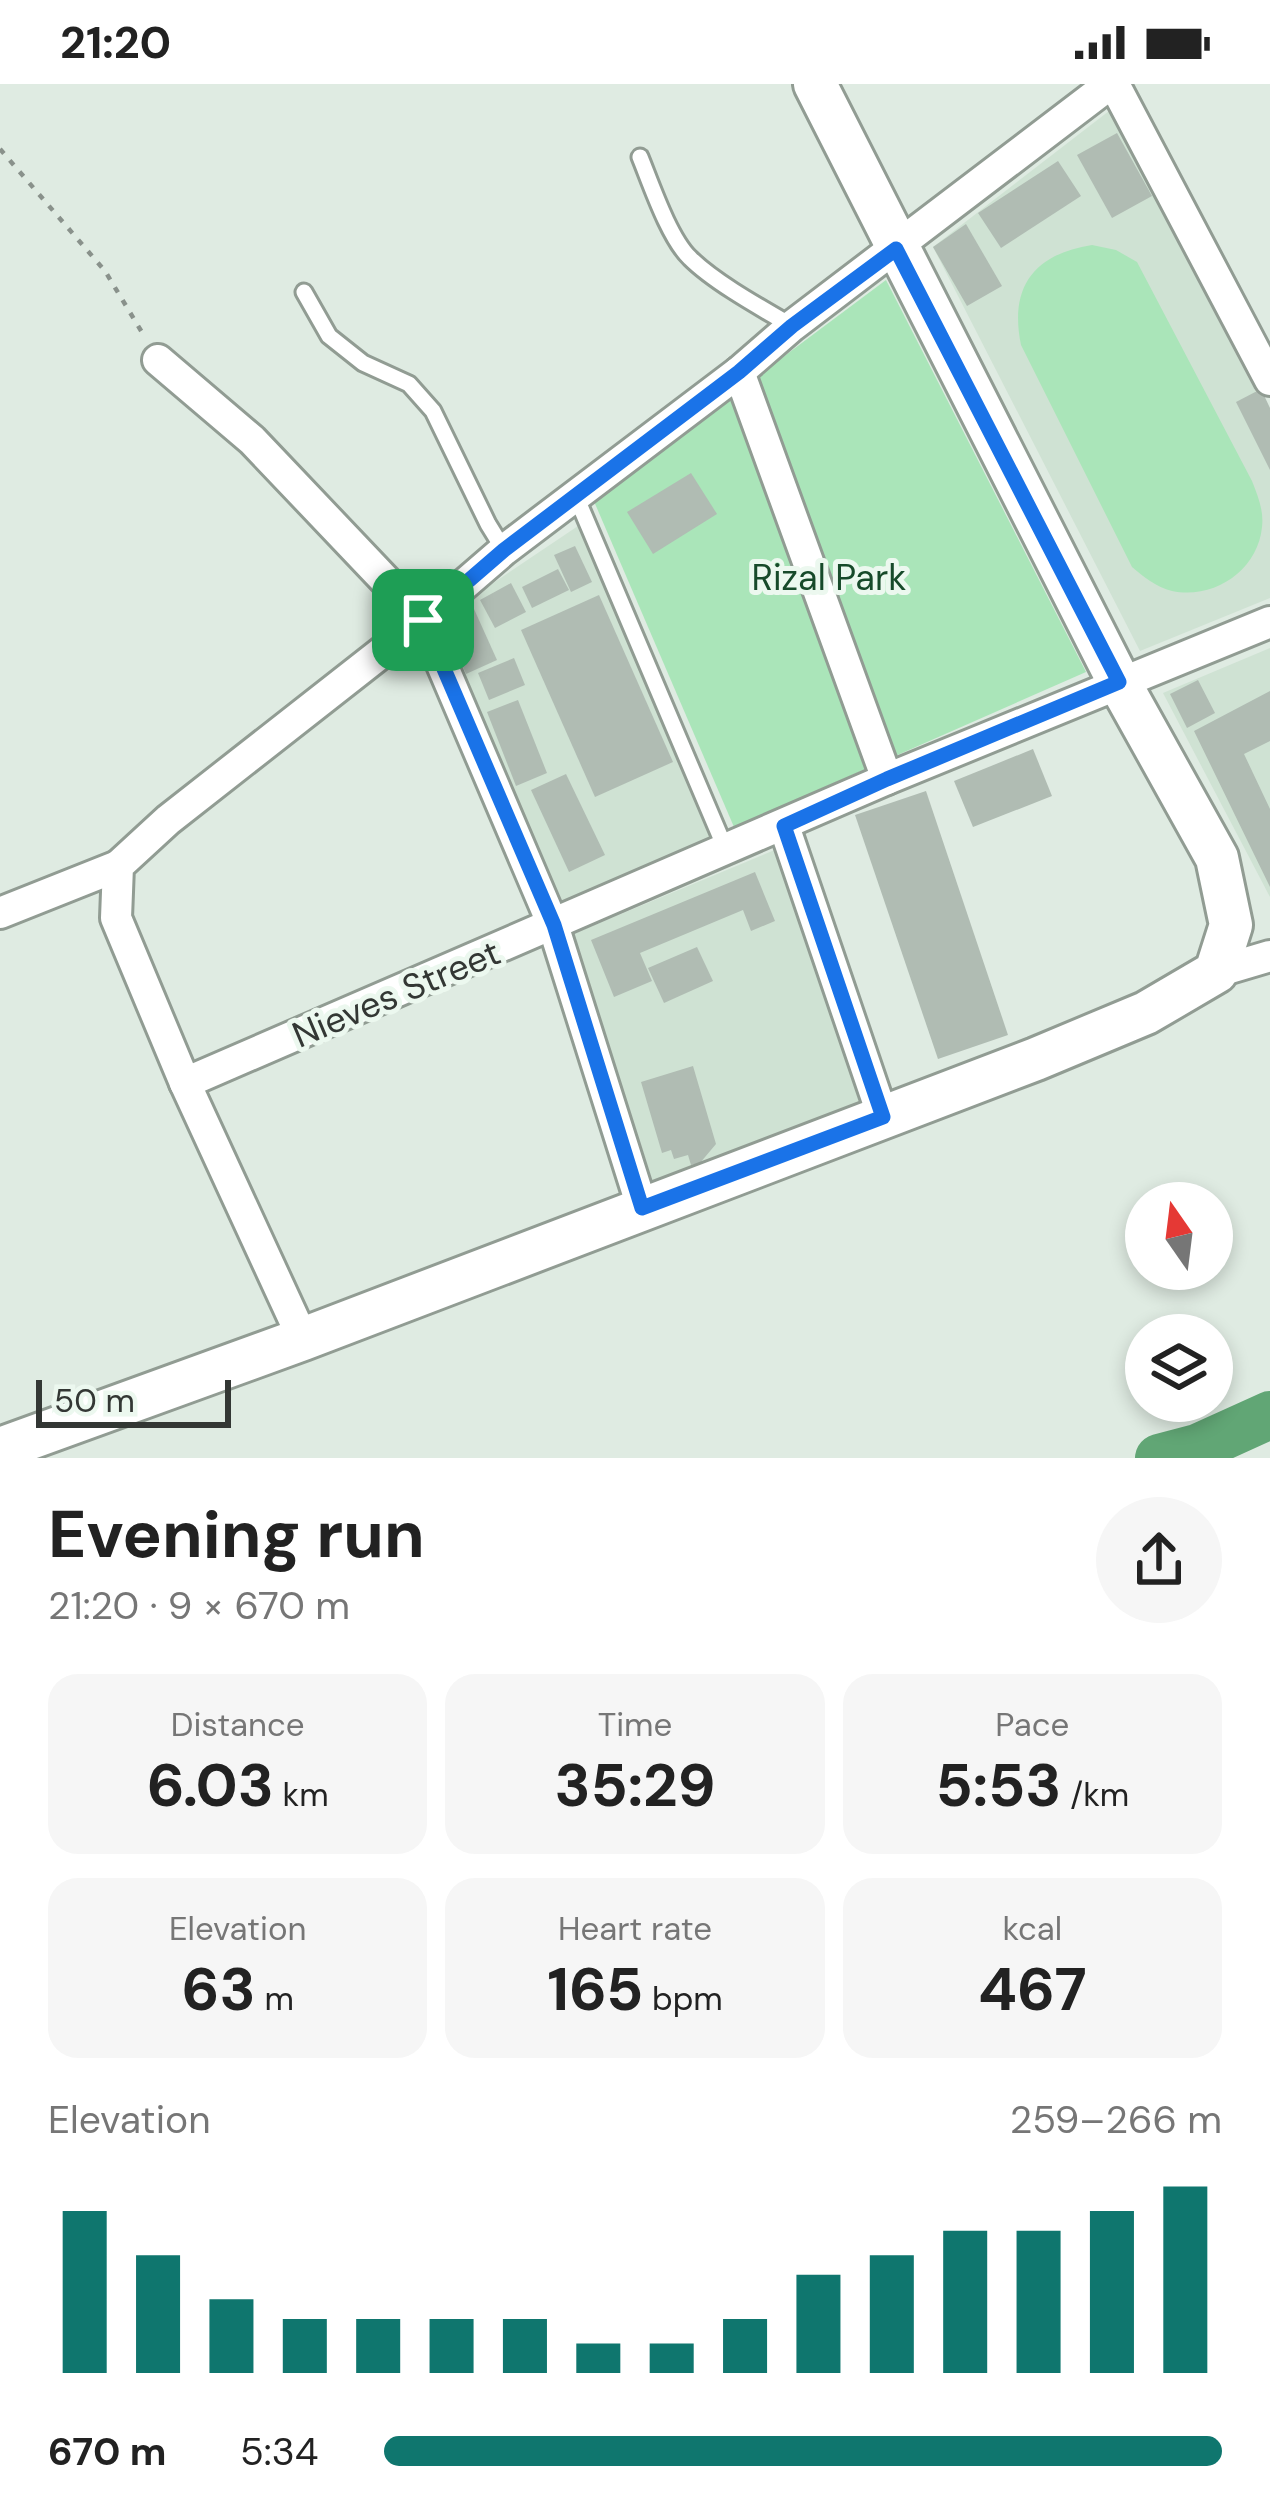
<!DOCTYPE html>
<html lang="en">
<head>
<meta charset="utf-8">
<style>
	body { margin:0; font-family:"DM Sans",sans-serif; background:#f6f6f6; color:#222; height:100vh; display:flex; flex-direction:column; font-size:45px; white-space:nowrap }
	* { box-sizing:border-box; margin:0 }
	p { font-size:39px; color:#767676 }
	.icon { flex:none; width:66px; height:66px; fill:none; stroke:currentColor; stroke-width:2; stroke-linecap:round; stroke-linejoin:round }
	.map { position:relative; height:1374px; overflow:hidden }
	.sheet { display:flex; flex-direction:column; background:#fff; flex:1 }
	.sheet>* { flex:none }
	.needle { width:78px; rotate:346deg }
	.tools { position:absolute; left:1125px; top:1098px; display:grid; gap:24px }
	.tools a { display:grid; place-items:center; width:108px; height:108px; border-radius:50%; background:#fff; box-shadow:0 6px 18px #0003; font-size:60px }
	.scale { position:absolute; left:36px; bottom:30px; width:195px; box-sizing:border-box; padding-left:12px; border:6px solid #333734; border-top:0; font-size:33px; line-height:42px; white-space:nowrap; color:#333734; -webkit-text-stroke:9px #ecf8ef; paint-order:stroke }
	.pin { position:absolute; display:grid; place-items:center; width:102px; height:102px; color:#fff; margin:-51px; border-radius:24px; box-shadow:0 6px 18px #0006 }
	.round { display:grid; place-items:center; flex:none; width:126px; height:126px; border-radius:63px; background:#f6f6f6 }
	.headline { display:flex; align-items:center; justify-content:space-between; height:204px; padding:0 48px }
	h1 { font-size:66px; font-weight:700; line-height:90px }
	.stats { display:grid; grid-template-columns:repeat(3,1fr); gap:18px; height:204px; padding:12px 48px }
	.stats div { display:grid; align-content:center; border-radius:30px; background:#f6f6f6; text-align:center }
	.stats b { font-size:60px; font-weight:700 }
	.stats small { font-size:33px; font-weight:400 }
	.stats p { font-size:33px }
	.chart { height:336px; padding:24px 48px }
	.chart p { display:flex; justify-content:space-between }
	.chart svg { width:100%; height:216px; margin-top:12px; stroke:#0f766e; stroke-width:6 }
	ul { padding:0 48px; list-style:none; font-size:39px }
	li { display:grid; grid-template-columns:192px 144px 1fr; align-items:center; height:90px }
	li i { height:30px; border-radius:15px; background:#0f766e }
	.status { display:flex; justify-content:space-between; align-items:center; height:84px; padding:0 60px; background:#fff; direction:ltr }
	.status svg { height:33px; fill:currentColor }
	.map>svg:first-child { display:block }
</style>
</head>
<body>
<div class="status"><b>21:20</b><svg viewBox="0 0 49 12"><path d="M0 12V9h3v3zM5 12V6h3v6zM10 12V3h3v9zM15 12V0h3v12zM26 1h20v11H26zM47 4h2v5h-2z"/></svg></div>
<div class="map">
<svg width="1270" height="1374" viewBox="0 0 1270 1374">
	<rect width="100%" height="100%" fill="#dfebe2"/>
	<g fill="#cfe2d3">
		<path d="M1109 27 1270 335V514L1140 567 933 163Z"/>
		<path d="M578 442 712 758 561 825 438 536Z"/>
		<path d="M1270 564V813L1163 609Z"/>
		<path d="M782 763 873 1029 655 1105 573 850Z"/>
	</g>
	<g fill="#aae5b9">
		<path d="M1092 161 1116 166 1137 178 1252 397C1258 412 1264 427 1262 443 1258 486 1214 516 1172 507 1156 503 1144 493 1132 483L1021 261C1009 203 1034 170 1092 161Z"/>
		<path d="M886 196 1086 588 734 743 593 415Z"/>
	</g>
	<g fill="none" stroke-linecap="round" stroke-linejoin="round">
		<path stroke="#61a675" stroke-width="48" d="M1159 1374 1197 1364 1270 1331"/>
	</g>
	<g fill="#b0bcb3">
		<path d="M1117 49 1152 112 1112 134 1077 71Z"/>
		<path d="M1058 77 1081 112 1001 164 978 129Z"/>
		<path d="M966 140 1002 202 967 222 933 163Z"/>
		<path d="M1261 305 1270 324V386L1236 318Z"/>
		<path d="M691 389 717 430 653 470 627 428Z"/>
		<path d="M575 462 592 498 571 508 554 471Z"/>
		<path d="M558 485 569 506 532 524 522 503Z"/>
		<path d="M511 499 526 528 495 544 480 516Z"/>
		<path d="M599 511 673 678 595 713 521 546Z"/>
		<path d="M474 525 497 576 466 590 443 538Z"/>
		<path d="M514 574 525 601 489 616 478 589Z"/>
		<path d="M1198 596 1215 629 1187 644 1170 610Z"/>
		<path d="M1270 607V657L1244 670 1270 725V803L1194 647Z"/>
		<path d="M518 616 547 689 516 702 487 628Z"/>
		<path d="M1033 665 1052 712 973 743 954 697Z"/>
		<path d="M566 690 605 771 569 788 531 706Z"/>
		<path d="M926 707 1008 951 938 975 855 731Z"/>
		<path d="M755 788 775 837 751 847 743 826 640 869 652 897 614 913 591 856Z"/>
		<path d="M697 863 713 897 664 919 648 884Z"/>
		<path d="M693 982 716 1060 700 1079 691 1081 688 1071 674 1075 671 1066 662 1069 641 998Z"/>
	</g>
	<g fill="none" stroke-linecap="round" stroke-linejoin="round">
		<defs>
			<g id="lane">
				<path d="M640 73C651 100 669 154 690 174 714 198 761 224 792 242"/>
				<path d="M304 208 329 252 363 279 409 300 433 327 488 440 504 466"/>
				<path d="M575 410 726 766"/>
			</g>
			<g id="street">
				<path d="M1114 0 1270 296"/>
				<path d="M158 276 252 356 423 536 553 841 642 1123"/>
				<path d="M739 288 887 695"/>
				<path d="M784 742 883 1033"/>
				<path d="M0 829 118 782"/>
				<path d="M1216 888 1270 872"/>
				<path d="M185 999 887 695 1270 538"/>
				<path d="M303 1255 185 999 116 834 118 782 168 736 423 536 504 466 739 288 792 242 1110 0"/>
			</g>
			<path id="secondary" d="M0 1365 303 1255 1036 975 1146 929 1216 888 1231 841 1217 774 1119 598 815 0"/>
		</defs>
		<use href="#lane" stroke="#919c93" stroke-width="21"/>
		<use href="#street" stroke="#919c93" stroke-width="36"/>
		<use href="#secondary" stroke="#919c93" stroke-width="48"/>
		<path stroke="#89918b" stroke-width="4.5" stroke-dasharray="6 9" stroke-linecap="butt" d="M0 65 105 187 143 250"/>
		<use href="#lane" stroke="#fff" stroke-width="15"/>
		<use href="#street" stroke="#fff" stroke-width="30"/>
		<use href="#secondary" stroke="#fff" stroke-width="42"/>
	</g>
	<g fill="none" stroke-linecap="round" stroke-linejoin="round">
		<defs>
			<path id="route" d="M896 165 1119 598 887 695 784 742 883 1033 642 1124 554 841 423 536 504 466 739 288 792 242Z"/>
		</defs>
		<use href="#route" stroke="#fff" stroke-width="24"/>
		<use href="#route" stroke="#1a73e8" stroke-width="15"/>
	</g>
	<g text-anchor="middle" stroke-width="10" stroke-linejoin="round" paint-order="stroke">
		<g font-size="36" fill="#174a2a" stroke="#ecf8ef">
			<text x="829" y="506">Rizal Park</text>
		</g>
		<g font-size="36" fill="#333734" stroke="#ecf8ef">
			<text transform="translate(396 909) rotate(-23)" y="13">Nieves Street</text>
		</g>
	</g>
</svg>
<div class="tools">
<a><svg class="needle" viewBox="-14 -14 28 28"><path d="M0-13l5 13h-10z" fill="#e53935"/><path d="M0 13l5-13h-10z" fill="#767676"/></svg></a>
<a><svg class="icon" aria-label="layers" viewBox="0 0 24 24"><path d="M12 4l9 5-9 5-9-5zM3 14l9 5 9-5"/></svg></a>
</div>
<div class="scale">50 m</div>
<div class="pin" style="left:423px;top:536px;background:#1e9e55"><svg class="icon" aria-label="arrive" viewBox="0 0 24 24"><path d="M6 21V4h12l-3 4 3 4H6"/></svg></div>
</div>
<section class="sheet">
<div class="headline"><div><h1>Evening run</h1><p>21:20 · 9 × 670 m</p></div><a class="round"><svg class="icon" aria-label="share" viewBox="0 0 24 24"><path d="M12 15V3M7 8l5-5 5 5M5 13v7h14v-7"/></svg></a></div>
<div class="stats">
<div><p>Distance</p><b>6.03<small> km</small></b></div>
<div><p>Time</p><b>35:29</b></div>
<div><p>Pace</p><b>5:53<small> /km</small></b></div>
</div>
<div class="stats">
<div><p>Elevation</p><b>63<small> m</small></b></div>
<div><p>Heart rate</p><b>165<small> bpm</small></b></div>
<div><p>kcal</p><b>467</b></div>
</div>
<div class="chart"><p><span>Elevation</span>259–266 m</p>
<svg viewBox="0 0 160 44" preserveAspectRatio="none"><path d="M5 44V11M15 44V20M25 44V29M35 44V33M45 44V33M55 44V33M65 44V33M75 44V38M85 44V38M95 44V33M105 44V24M115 44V20M125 44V15M135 44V15M145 44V11M155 44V6"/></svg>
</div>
<ul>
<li><b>670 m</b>5:34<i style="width:100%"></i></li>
</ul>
</section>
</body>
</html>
